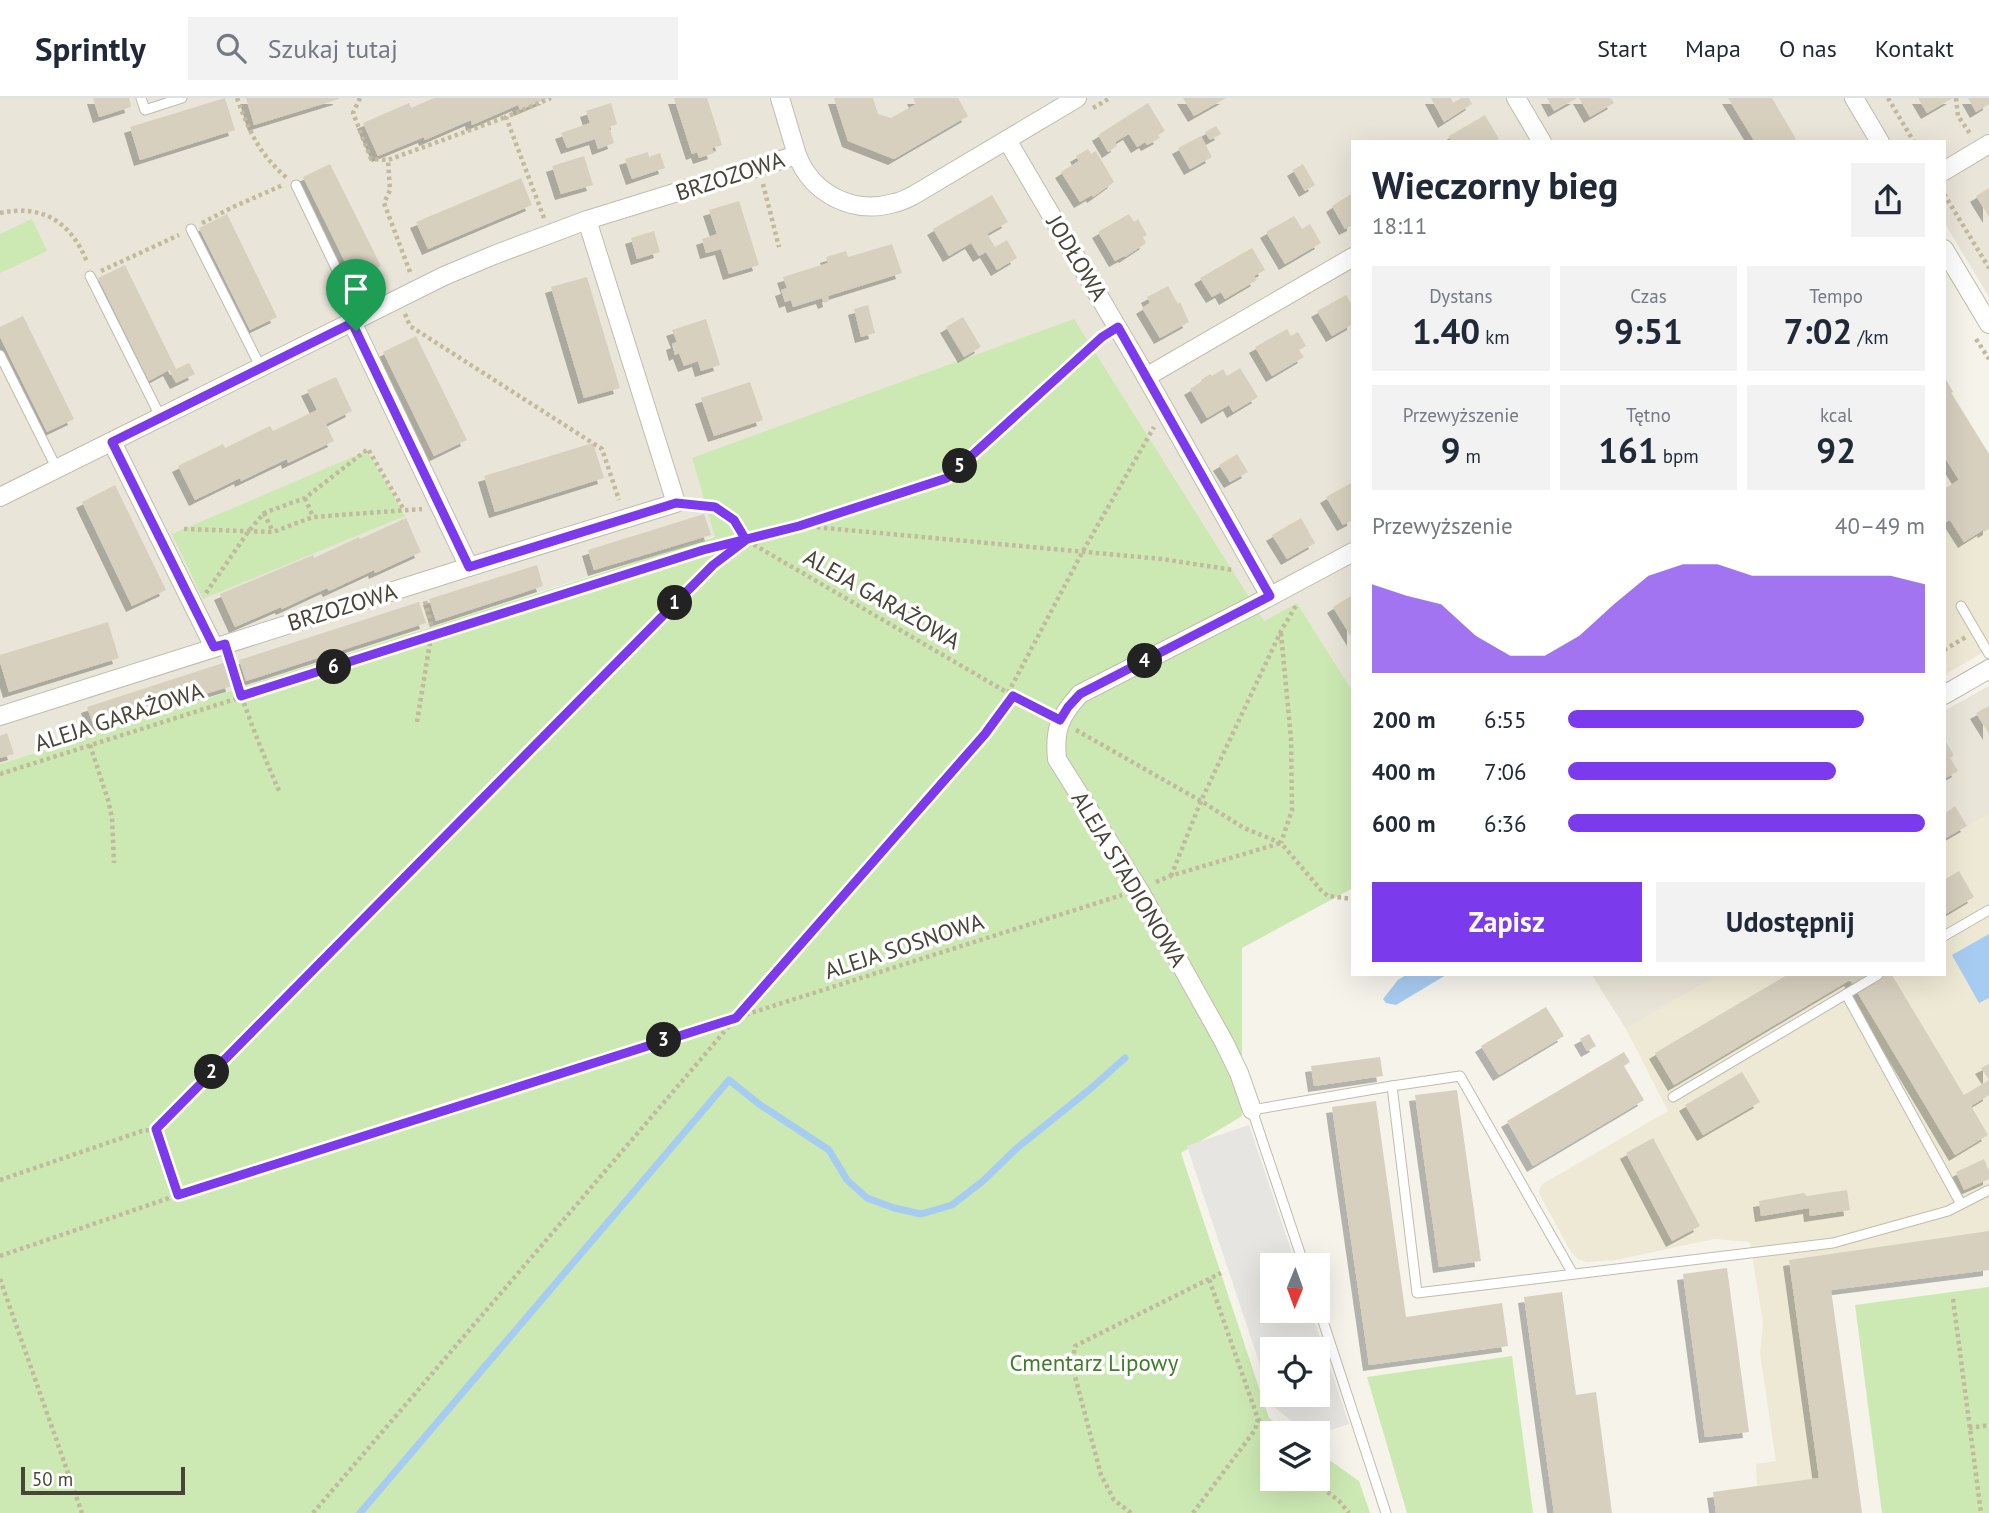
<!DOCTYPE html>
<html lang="pl">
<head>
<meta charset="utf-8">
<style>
	body { margin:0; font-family:"PT Sans",sans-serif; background:#f2f2f3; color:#1f2937; height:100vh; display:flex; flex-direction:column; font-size:26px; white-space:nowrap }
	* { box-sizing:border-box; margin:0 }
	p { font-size:23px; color:#747a83 }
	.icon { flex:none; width:38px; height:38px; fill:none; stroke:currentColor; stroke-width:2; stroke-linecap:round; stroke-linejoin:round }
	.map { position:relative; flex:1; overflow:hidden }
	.drawer { position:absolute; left:1351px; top:42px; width:595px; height:836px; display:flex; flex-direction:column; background:#fff; border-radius:0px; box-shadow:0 7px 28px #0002 }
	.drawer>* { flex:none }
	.needle { width:46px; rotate:181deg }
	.fabs { position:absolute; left:1260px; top:1155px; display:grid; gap:14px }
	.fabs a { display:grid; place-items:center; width:70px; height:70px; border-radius:0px; background:#fff; box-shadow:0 7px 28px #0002; font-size:35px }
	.scale { position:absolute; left:21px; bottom:18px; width:164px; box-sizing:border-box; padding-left:7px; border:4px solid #494438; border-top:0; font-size:19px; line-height:24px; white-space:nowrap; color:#494438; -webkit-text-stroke:5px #fff; paint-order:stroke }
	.pin { position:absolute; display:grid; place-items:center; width:60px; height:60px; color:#fff; margin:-72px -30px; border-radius:50% 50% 50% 0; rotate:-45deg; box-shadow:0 0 7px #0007 }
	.pin .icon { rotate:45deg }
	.km { position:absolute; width:35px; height:35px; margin:-18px; border-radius:50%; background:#222; color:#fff; font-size:19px; line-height:35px; text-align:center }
	.round { display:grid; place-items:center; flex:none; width:74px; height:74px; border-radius:0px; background:#f2f2f3 }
	.headline { display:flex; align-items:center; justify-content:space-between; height:119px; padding:0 21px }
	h1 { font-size:38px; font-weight:700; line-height:52px }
	.stats { display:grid; grid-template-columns:repeat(3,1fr); gap:10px; height:119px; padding:7px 21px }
	.stats div { display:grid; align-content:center; border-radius:0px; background:#f2f2f3; text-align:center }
	.stats b { font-size:35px; font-weight:700 }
	.stats small { font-size:19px; font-weight:400 }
	.stats p { font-size:19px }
	.chart { height:196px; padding:14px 21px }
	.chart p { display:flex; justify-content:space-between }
	.chart svg { width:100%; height:126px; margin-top:7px; fill:#7c3aed; opacity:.7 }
	.action { display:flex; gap:14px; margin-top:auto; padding:14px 21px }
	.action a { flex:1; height:80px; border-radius:0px; background:#7c3aed; color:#fff; font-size:28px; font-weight:700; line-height:80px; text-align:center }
	.action a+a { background:#f2f2f3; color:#1f2937 }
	ul { padding:0 21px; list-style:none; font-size:23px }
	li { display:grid; grid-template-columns:112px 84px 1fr; align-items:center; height:52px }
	li i { height:18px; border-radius:9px; background:#7c3aed }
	header { display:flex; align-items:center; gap:42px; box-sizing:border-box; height:98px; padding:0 35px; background:#fff; border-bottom:2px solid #e0e1e3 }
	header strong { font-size:33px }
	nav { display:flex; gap:38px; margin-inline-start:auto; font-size:24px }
	.search { width:490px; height:63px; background:#f2f2f3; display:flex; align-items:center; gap:18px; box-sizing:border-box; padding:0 24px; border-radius:0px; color:#747a83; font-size:26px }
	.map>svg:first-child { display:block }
</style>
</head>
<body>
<header>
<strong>Sprintly</strong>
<div class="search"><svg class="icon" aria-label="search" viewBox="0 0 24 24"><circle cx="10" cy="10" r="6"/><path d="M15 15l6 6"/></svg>Szukaj tutaj</div>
<nav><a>Start</a><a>Mapa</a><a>O nas</a><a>Kontakt</a></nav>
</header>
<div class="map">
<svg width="1989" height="1415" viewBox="0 0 1989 1415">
	<defs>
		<filter id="shadow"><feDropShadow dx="-6" dy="6" stdDeviation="0" flood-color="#0004"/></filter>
	</defs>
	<rect width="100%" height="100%" fill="#f5f3ea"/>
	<g fill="#e9e5d8">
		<path d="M0 0H1989V199L1944 124V44H1353V594L1297 505 1264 523 692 360 715 438 0 666Z"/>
		<path d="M1989 588V716L1944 742V613Z"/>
		<path d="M1592 877H1718L1626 931Z"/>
	</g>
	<g fill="#eee9d4">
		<path d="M1944 278 1953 294 1952 295 1989 356V551L1944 577Z"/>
		<path d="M1989 716V1172L1831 1192 1862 1415H1716L1713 1394 1757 1388 1756 1366 1776 1363 1760 1256 1763 1225 1750 1144 1714 1141 1616 1162 1586 1164 1578 1161 1571 1154 1539 1095 1541 1087 1668 1013 1626 931 1718 877H1944V742Z"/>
	</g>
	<g fill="#cce9b3">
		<path d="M32 121 47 153 0 175V136Z"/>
		<path d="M1074 221 1264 523 1297 505 1353 594V790L1242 850V1018L1181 1055 1269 1320 1291 1335H1272V1381H1318V1354L1359 1383 1370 1415H0V666L715 439 692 360Z"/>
		<path d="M367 353 405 418 203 501 172 436Z"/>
		<path d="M1989 1189V1415H1882L1855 1207Z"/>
		<path d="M1512 1258 1533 1415H1407L1367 1279Z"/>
	</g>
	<path fill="#e7e5e1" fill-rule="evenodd" d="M1249 1027 1296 1167H1272V1213H1311L1349 1326 1318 1336 1307 1335 1274 1309 1187 1048ZM1272 1251H1318V1297H1272Z"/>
	<g fill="#a7ccf1">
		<path d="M1989 836V900L1979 905 1952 857Z"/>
		<path d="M1406 877H1446L1396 907 1386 905 1383 901 1398 882Z"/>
	</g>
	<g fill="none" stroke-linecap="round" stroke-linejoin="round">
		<path stroke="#a7ccf1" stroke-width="7" d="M360 1415 729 982 759 1006 829 1052 847 1082 867 1100 894 1110 921 1116 952 1107 983 1083 1017 1050 1089 992 1125 960"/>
	</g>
	<g fill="#d7d0bf" filter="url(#shadow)">
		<path d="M93 0H129L131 9 99 19Z"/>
		<path d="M225 0 235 32 140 62 130 29Z"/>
		<path d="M246 0H339V1L254 27Z"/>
		<path d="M434 0H548L520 12 518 7 472 27 471 22 425 42 424 39 378 58 363 25 409 5 411 10Z"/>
		<path d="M674 0H707L722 47 712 50 714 55 699 60 697 54 692 56Z"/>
		<path d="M834 0H873L878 16 891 20 916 6 913 0H958L968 18 894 61 848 43Z"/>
		<path d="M1183 0H1226L1194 18Z"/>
		<path d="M1431 0H1451L1453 5 1461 0H1469L1472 6 1444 24Z"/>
		<path d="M1547 0H1577L1554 13Z"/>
		<path d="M1579 0H1611L1614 5 1590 19Z"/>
		<path d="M1728 0H1772L1796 41 1791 44H1755Z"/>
		<path d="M1918 0H1953L1927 15Z"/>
		<path d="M1968 0H1989V6L1976 14Z"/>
		<path d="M611 5 617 26 609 29 614 45 598 51 595 41 567 50 561 35 590 25 586 13Z"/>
		<path d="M1148 5 1165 33 1158 37 1160 40 1147 47 1145 44 1137 49 1129 36 1115 44 1117 48 1108 54 1098 37Z"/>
		<path d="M1485 17 1499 41 1493 44H1452L1449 38Z"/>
		<path d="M1216 28 1221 36 1210 42 1205 34Z"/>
		<path d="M1201 38 1212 59 1190 71 1178 50Z"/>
		<path d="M1088 51 1091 56 1096 53 1114 84 1093 99 1092 97 1080 104 1061 74 1079 63 1076 58Z"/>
		<path d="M648 54 649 59 660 55 665 70 632 81 625 61Z"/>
		<path d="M584 58 593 87 561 96 552 68Z"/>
		<path d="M330 66 381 168 354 182 303 79Z"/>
		<path d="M1303 66 1315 87 1305 93 1293 72Z"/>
		<path d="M521 80 532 107 428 151 416 124Z"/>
		<path d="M1989 90V119L1976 98Z"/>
		<path d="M1353 95V127L1345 131 1332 108Z"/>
		<path d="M992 97 1008 124 987 136 995 149 1007 142 1017 160 997 172 986 154 979 158 971 145 949 158 933 131Z"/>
		<path d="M739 103 759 167 729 176 721 151 706 155 702 141 717 136 709 112Z"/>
		<path d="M227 116 277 219 250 232 199 130Z"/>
		<path d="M1129 116 1134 124 1138 121 1147 137 1143 139 1146 145 1125 159 1124 158 1115 163 1098 134Z"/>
		<path d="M1294 118 1302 131 1310 126 1321 145 1285 166 1266 134Z"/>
		<path d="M654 133 660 154 637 161 631 140Z"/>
		<path d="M892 146 902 175 828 198 829 203 824 205 822 200 793 209 791 202 785 204 781 192 787 190 783 179 828 165 826 159 846 153 848 159Z"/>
		<path d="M1252 150 1265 172 1254 178 1257 182 1225 201 1221 194 1212 199 1200 180Z"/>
		<path d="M125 167 176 271 189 265 195 276 176 285 169 272 149 283 98 180Z"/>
		<path d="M587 179 620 290 584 300 551 189Z"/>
		<path d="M1168 188 1178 206 1180 204 1189 224 1160 240 1142 210 1150 205 1147 199Z"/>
		<path d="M1346 197 1353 209V226L1332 238 1317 213Z"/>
		<path d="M868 207 875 235 861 239 854 211Z"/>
		<path d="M23 218 74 321 47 334 0 239V229Z"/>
		<path d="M963 219 981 249 964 259 946 229Z"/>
		<path d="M706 221 720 267 701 273 698 263 684 268 679 255 675 257 672 246 677 244 672 232Z"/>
		<path d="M1287 231 1291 238 1298 234 1306 248 1299 252 1304 259 1272 278 1255 249Z"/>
		<path d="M416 238 467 342 434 358 383 254Z"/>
		<path d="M1240 270 1258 299 1233 314 1229 307 1207 320 1190 291 1202 284 1201 282 1210 276 1212 278 1223 271 1227 278Z"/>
		<path d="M1944 278 1953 294 1951 295 1989 356V431L1984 434 1983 432 1964 444 1950 422 1944 425V391L1959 382 1944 358Z"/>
		<path d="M336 279 352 313 326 326 334 343 288 365 287 361 241 383 240 380 195 402 178 368 223 346 225 350 270 328 273 333 317 312 307 292Z"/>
		<path d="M750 284 763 322 714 338 701 300Z"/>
		<path d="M593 345 604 380 495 414 484 378Z"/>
		<path d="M1237 356 1248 374 1230 384 1219 367Z"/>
		<path d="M1353 384V422L1343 427 1326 399Z"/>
		<path d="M115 387 166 492 132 508 82 404Z"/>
		<path d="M704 416 711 437 594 472 588 452Z"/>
		<path d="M406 420 421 454 375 475 374 472 329 493 327 490 282 511 281 509 235 529 220 496 313 457 314 460 359 439 360 441Z"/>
		<path d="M1301 420 1315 445 1287 461 1272 437Z"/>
		<path d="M537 467 543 488 436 523 429 501Z"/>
		<path d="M1351 498 1353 500V542L1333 509Z"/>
		<path d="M419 504 426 525 246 583 239 562Z"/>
		<path d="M108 524 119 560 9 594 0 564V557Z"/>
		<path d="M226 564 232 588 94 629 87 609Z"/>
		<path d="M1989 608V636L1976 615Z"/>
		<path d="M7 635 14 656 0 660V638Z"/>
		<path d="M1944 641 1954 657 1950 660 1958 673 1944 681Z"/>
		<path d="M1955 708 1967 728 1944 741V716Z"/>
		<path d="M1959 773 1974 799 1944 817V782Z"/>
		<path d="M1787 877H1892L1964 997 1989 982 1981 970 1989 966V997L1971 1008 1988 1037 1955 1057 1850 882 1674 987 1655 955Z"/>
		<path d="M1546 909 1564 938 1499 977 1481 948Z"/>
		<path d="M1589 936 1596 948 1587 953 1580 941Z"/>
		<path d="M1624 954 1630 964 1624 968 1644 1002 1533 1068 1507 1023Z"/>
		<path d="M1380 959 1383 978 1314 988 1311 968Z"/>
		<path d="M1742 974 1760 1004 1703 1037 1685 1007Z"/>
		<path d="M1457 992 1481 1163 1439 1169 1415 997Z"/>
		<path d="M1376 1003 1406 1219 1502 1205 1508 1248 1369 1267 1332 1009Z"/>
		<path d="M1653 1040 1700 1128 1672 1143 1626 1055Z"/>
		<path d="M1984 1061 1989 1073V1081L1964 1092 1956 1074Z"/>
		<path d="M1847 1092 1850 1112 1810 1118 1809 1110 1761 1118 1759 1103 1804 1095 1807 1098Z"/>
		<path d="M1989 1133V1172L1831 1192 1862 1415H1716L1713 1394 1819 1380 1789 1162Z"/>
		<path d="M1727 1170 1749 1334 1705 1339 1683 1176Z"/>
		<path d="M1562 1194 1576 1297 1596 1294 1612 1415H1554L1524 1199Z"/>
	</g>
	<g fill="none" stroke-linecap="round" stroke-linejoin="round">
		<defs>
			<g id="lane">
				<path d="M141 0 145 12 182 0"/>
				<path d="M296 87 360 220"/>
				<path d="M191 131 261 270"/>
				<path d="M90 178 161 320"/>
				<path d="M0 257 57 371"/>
				<path d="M1961 508 1989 556"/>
				<path d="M1944 838 1989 812"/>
				<path d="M1846 896 1961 1106"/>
				<path d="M1673 999 1878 877"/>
				<path d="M1304 1167 1252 1012 1392 988"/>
				<path d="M1573 1176 1460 978 1392 988 1417 1195 1833 1145 1948 1113 1989 1092"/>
				<path d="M1318 1208 1386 1415"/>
			</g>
			<g id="street">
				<path d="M780 0 797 57"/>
				<path d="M1516 0 1542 44"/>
				<path d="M1854 0 1880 44"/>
				<path d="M1007 42 1140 268 1270 498"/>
				<path d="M1944 73 1989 46"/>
				<path d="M1944 151 1989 226"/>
				<path d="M1146 279 1353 159"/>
				<path d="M112 344 214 549"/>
				<path d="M0 399 444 178 494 157 587 122 797 57C812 96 853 117 894 105 901 104 908 100 914 97L1077 0"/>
				<path d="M469 469 676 405 587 122"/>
				<path d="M1944 597 1989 571"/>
				<path d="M0 618 469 469 352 224"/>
				<path d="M1252 1012 1239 975 1224 944 1139 792 1057 661C1054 631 1060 618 1080 596L1254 507 1353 454"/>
			</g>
		</defs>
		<use href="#lane" stroke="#c1bcac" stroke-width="11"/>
		<use href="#street" stroke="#c1bcac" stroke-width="20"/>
		<g stroke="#c3b99d" stroke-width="4.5" stroke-dasharray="3.5 3.5" stroke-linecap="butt">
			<path d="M237 0C249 33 259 56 287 80"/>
			<path d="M360 0 353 15 371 61 388 62"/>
			<path d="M1888 0 1914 44"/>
			<path d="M1956 0 1958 18 1971 37"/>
			<path d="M1093 10 1110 0"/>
			<path d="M763 86 779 149"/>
			<path d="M1944 96 1989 170"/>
			<path d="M0 115C43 106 71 124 87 164"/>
			<path d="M544 120 506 19 551 0"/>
			<path d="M202 125 233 109 283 87"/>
			<path d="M101 173 179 137"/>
			<path d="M410 174 384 105 390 92 388 62 506 19"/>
			<path d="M405 216 410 228 602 351 619 402"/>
			<path d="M1976 241 1989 261"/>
			<path d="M305 400 313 419"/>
			<path d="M693 407C724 410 731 416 746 442"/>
			<path d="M264 415 273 434"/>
			<path d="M803 428 1162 461 1233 472"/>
			<path d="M184 431 273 434 313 419 422 411"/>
			<path d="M206 495 248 434 264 415 305 400 368 351 404 412"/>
			<path d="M1281 535 1291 641 1292 712 1281 745"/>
			<path d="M1944 552 1966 539"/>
			<path d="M231 565C244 609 261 652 280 695"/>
			<path d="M1008 595 1083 453 1154 329"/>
			<path d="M417 624 431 538V525L424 500"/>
			<path d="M1076 632 1201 703 1244 730 1281 745 1321 792 1328 798 1353 801"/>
			<path d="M90 647 108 702 112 720 114 765"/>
			<path d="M0 676 703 452 746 442 1008 595 1044 614"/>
			<path d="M1171 778 1201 703 1281 533 1297 506"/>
			<path d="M1156 784 1170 778 1281 745"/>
			<path d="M156 1031 177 1097"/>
			<path d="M0 1082 142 1033 156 1031 713 467 746 442 799 428 947 380 1104 238"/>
			<path d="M0 1158 178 1097 1122 797"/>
			<path d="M0 1181 82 1415"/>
			<path d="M1953 1201 1981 1415"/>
			<path d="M1258 1321 1272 1345"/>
			<path d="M1969 1330 1989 1327"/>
			<path d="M1311 1381 1339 1403 1349 1415"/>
			<path d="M313 1415 736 920 985 637 1013 598"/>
			<path d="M1131 1415 1114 1402 1101 1377 1072 1267 1075 1248 1221 1175"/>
			<path d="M1193 1415 1255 1332 1258 1321 1209 1181"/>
		</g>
		<use href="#lane" stroke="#fff" stroke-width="9"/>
		<use href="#street" stroke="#fff" stroke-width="18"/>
	</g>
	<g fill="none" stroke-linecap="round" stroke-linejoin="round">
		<defs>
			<path id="route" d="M356 233 469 469 676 405 715 409 734 422 746 442 713 467 156 1031 178 1097 736 920 985 636 1013 598 1060 622 1068 609 1080 596 1270 498 1118 229 1102 239 947 380 799 428 703 452 241 598 225 546 214 549 112 344 352 225 356 233"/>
		</defs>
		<use href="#route" stroke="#fff" stroke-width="14"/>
		<use href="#route" stroke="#7c3aed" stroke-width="9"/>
	</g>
	<g text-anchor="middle" stroke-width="7" stroke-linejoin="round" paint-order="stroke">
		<g font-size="23" fill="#494438" stroke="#fff">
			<text transform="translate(730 78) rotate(-18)" y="8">BRZOZOWA</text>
			<text transform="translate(1077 160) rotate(59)" y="8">JODŁOWA</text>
			<text transform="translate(882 501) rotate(30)" y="8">ALEJA GARAŻOWA</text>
			<text transform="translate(342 509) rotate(-17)" y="8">BRZOZOWA</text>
			<text transform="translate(119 619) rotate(-18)" y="8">ALEJA GARAŻOWA</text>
			<text transform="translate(1129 781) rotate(59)" y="8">ALEJA STADIONOWA</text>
			<text transform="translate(904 848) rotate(-18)" y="8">ALEJA SOSNOWA</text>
		</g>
		<g font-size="23" fill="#427d2a" stroke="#fff">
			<text x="1094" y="1273">Cmentarz Lipowy</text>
		</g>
	</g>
</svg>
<div class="fabs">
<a><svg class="needle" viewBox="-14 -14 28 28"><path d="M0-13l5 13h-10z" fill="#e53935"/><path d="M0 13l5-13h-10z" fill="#747a83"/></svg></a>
<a><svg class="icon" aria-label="locate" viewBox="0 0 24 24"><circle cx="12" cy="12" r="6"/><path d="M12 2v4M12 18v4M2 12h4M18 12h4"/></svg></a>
<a><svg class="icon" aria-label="layers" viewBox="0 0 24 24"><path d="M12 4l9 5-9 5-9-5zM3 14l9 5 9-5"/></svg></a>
</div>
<div class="scale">50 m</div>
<div class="pin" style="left:356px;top:233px;background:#1e9e55"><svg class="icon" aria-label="arrive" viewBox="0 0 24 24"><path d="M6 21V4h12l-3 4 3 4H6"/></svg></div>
<b class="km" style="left:675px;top:505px">1</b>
<b class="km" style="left:212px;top:974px">2</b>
<b class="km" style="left:664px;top:942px">3</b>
<b class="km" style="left:1145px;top:563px">4</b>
<b class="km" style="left:960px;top:368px">5</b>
<b class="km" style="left:334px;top:569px">6</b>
<section class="drawer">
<div class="headline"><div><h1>Wieczorny bieg</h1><p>18:11</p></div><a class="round"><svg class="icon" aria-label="share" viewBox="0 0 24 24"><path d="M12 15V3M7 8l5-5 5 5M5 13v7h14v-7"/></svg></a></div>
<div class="stats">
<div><p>Dystans</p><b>1.40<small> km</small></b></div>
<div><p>Czas</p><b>9:51</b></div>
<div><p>Tempo</p><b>7:02<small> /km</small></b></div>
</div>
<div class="stats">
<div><p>Przewyższenie</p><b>9<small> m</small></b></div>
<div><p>Tętno</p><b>161<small> bpm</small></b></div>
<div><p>kcal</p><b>92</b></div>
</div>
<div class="chart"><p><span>Przewyższenie</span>40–49 m</p>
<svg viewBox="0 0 160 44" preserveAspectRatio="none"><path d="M0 44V13L10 17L20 20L30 31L40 38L50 38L60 31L70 20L80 10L90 6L100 6L110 10L120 10L130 10L140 10L150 10L160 13V44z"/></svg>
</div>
<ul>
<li><b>200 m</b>6:55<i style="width:83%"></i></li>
<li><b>400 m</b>7:06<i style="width:75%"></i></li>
<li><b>600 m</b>6:36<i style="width:100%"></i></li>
</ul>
<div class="action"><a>Zapisz</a><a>Udostępnij</a></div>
</section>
</div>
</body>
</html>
